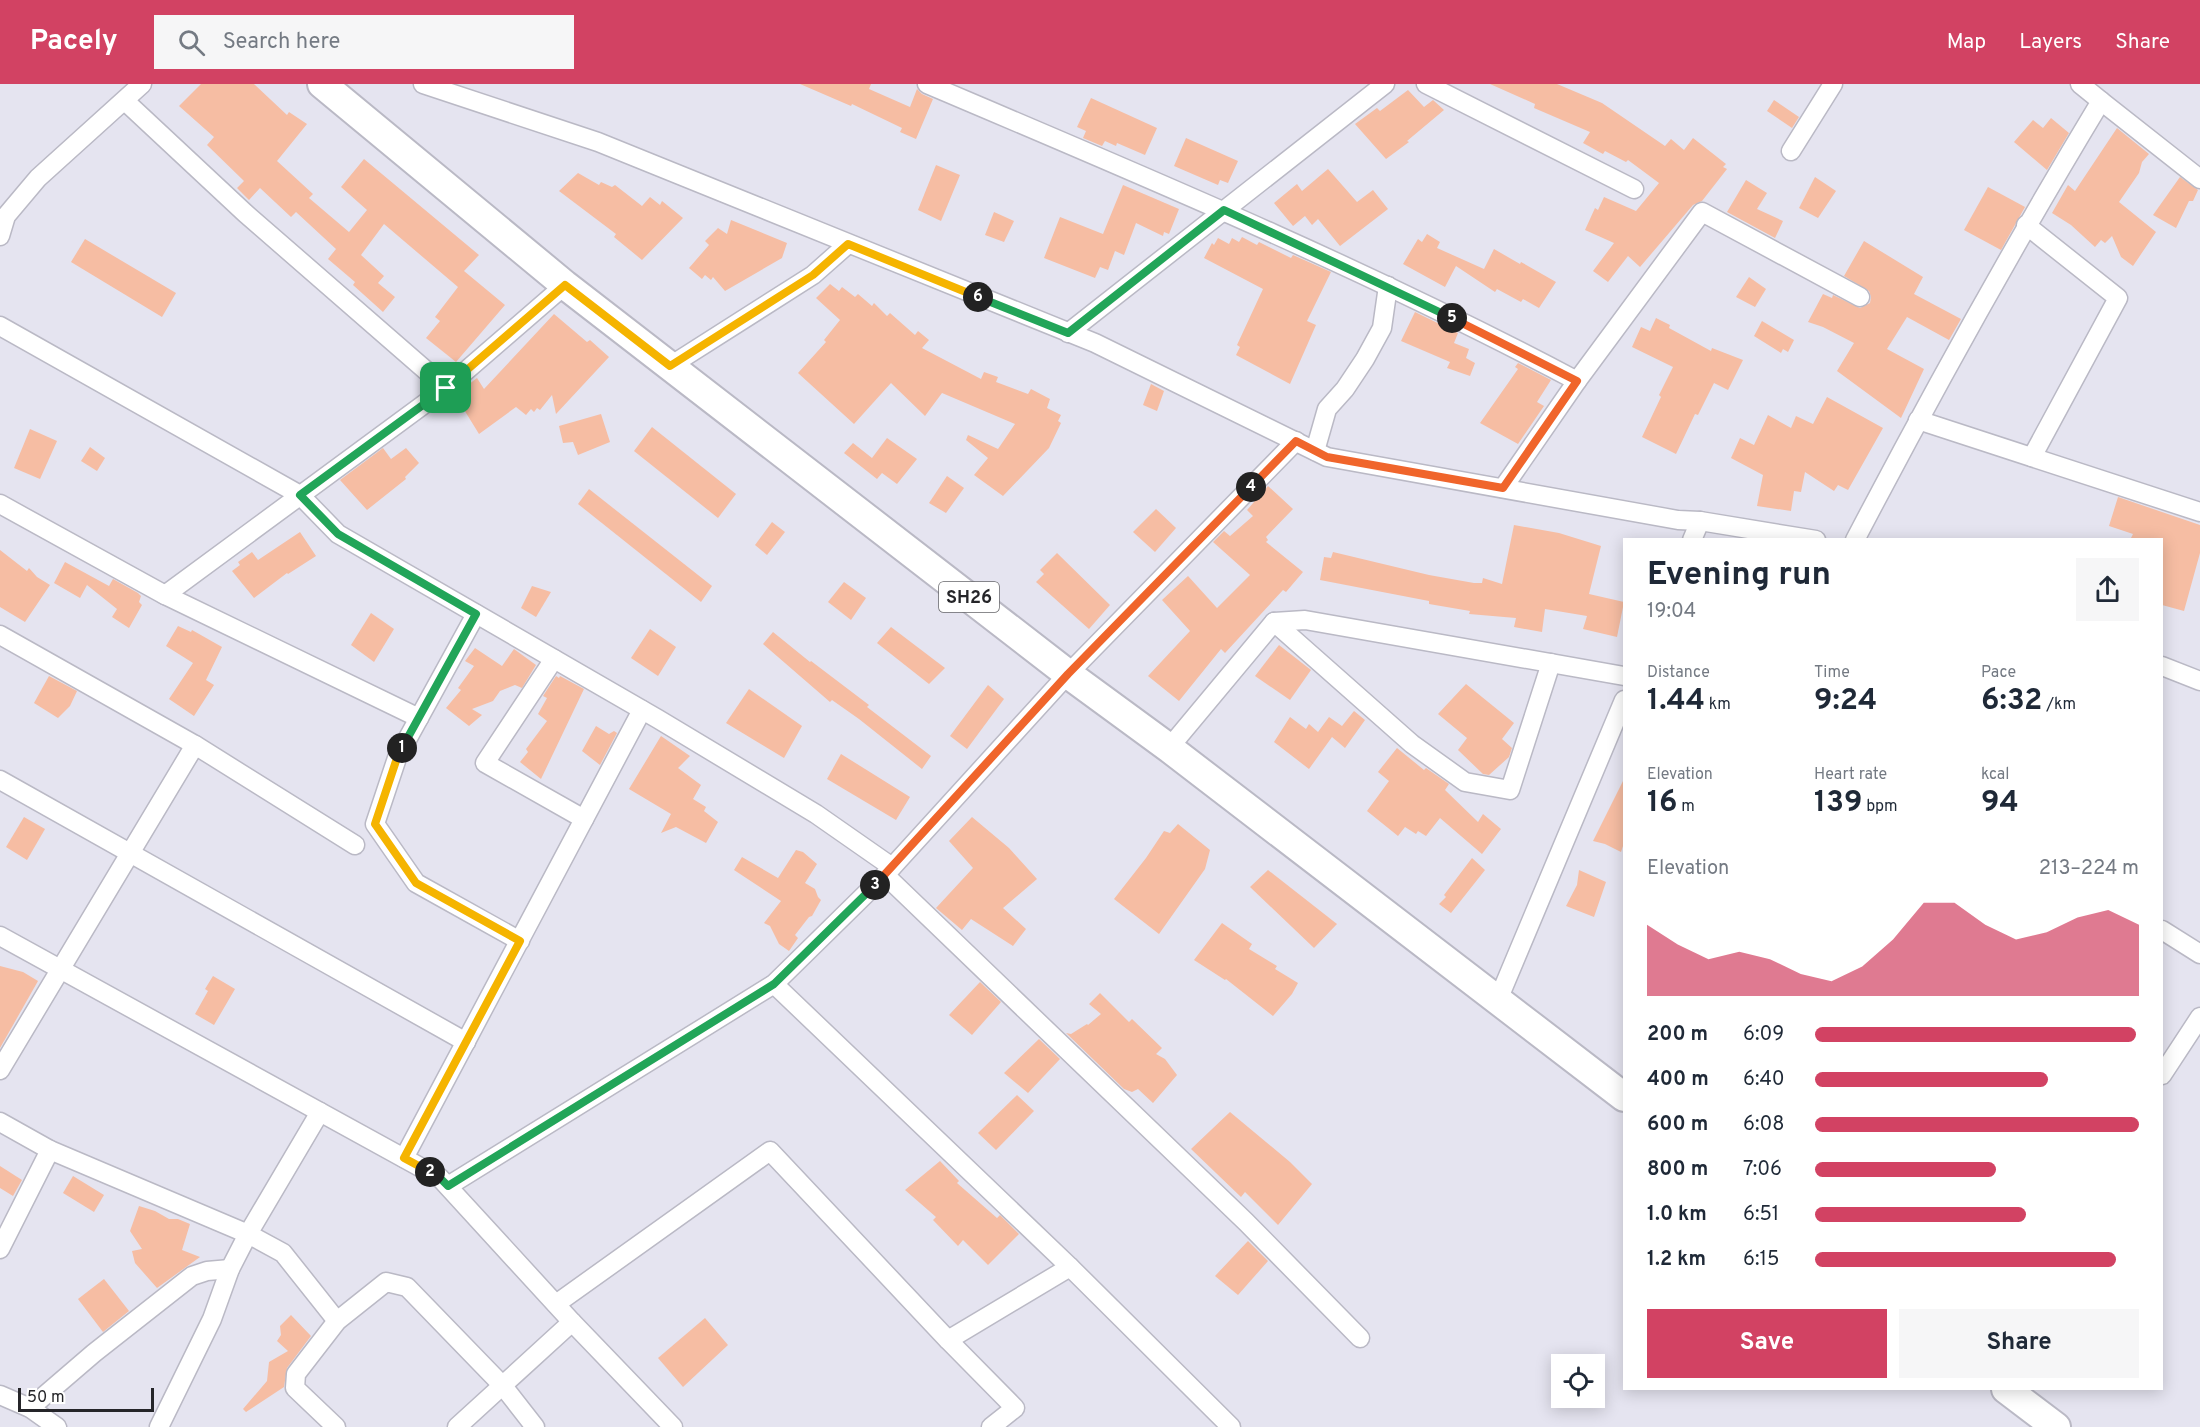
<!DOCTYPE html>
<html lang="en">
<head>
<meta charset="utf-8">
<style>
	body { margin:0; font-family:Overpass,sans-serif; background:#f6f6f7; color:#1f2937; height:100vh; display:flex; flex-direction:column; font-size:22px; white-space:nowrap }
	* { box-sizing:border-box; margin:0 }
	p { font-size:20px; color:#747a83 }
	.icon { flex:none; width:33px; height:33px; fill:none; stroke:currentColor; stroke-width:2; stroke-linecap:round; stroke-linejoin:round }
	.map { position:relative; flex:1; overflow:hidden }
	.sheet { position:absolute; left:1623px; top:454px; width:540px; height:852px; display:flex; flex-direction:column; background:#fff; border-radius:0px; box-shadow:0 3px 15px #0003 }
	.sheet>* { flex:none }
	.tools { position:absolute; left:1551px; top:1270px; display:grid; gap:12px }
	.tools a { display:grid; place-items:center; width:54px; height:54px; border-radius:0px; background:#fff; box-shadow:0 3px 15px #0003; font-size:30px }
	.scale { position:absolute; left:18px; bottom:15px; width:136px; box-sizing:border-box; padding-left:6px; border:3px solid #252529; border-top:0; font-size:16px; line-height:21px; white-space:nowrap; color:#252529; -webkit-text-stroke:4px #fff; paint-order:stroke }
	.pin { position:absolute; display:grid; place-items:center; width:51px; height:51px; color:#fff; margin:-26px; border-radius:12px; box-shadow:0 3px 9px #0006 }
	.km { position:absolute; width:30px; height:30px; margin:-15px; border-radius:50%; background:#222; color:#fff; font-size:16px; line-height:30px; text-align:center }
	.round { display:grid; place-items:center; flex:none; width:63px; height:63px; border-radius:0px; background:#f6f6f7 }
	.summary { display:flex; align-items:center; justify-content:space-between; height:102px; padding:0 24px }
	h1 { font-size:33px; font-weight:700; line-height:45px }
	.metrics { display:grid; grid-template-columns:repeat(3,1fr); gap:9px; height:102px; padding:6px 24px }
	.metrics div { display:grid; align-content:center }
	.metrics b { font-size:30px; font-weight:700 }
	.metrics small { font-size:16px; font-weight:400 }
	.metrics p { font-size:16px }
	.chart { height:168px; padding:12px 24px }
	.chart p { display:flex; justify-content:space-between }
	.chart svg { width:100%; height:108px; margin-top:6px; fill:#d24263; opacity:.7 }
	.primary-button { display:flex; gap:12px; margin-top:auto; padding:12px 24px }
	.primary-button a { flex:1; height:69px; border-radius:0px; background:#d24263; color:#fff; font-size:24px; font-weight:700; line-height:69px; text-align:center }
	.primary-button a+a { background:#f6f6f7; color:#1f2937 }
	ul { padding:0 24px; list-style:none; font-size:20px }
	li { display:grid; grid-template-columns:96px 72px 1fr; align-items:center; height:45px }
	li i { height:15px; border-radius:8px; background:#d24263 }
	header { display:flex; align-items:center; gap:36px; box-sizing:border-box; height:84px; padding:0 30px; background:#d24263; color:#fff }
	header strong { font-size:28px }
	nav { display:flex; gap:33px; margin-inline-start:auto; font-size:21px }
	.search { width:420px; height:54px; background:#f6f6f7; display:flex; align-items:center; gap:15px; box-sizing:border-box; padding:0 21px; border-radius:0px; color:#747a83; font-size:22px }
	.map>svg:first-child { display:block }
</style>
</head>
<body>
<header>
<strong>Pacely</strong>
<div class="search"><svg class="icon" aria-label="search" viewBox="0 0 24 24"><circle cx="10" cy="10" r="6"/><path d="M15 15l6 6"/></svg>Search here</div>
<nav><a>Map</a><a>Layers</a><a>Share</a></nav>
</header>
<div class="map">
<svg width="2200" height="1343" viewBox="0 0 2200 1343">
	<rect width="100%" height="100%" fill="#e5e4f0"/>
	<g fill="#f6bda3">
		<path d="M201 0H254L287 31 289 28 307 40 277 77 313 110 309 114 349 148 367 126 341 103 364 75 479 171 464 187 505 221 456 278 426 254 440 237 435 233 458 203 384 140 361 171 384 192 378 199 395 213 383 228 353 201 355 198 328 175 336 165 296 128 291 133 260 104 249 116 237 104 244 97 207 61 214 53 179 22Z"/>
		<path d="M800 0H871L869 5 910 23 917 5 922 10 933 15 916 55 900 48 902 44 852 20 851 22Z"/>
		<path d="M1490 0H1557L1602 19 1665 62 1671 55 1684 66 1693 54 1726 80 1723 83 1727 85 1702 117 1693 121 1640 183 1628 172 1608 198 1593 187 1614 159 1585 146 1595 124 1598 126 1604 113 1636 127 1659 99 1628 76 1626 78 1605 67 1603 70 1583 59 1590 48 1534 24 1535 20Z"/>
		<path d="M1408 6 1424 23 1433 16 1444 26 1407 57 1409 58 1386 75 1355 40 1377 24 1380 27Z"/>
		<path d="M1091 14 1157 44 1145 71 1117 59 1116 62 1105 57 1102 62 1083 54 1086 47 1077 43Z"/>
		<path d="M1774 16 1799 33 1792 44 1767 27Z"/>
		<path d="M2051 34 2069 49 2047 86 2014 58 2033 36 2043 44Z"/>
		<path d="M2117 44 2149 70 2142 78 2139 89 2119 118 2156 148 2133 182 2121 173 2112 152 2105 159 2101 156 2095 163 2071 141 2052 129 2068 101 2075 107Z"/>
		<path d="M1186 54 1238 77 1228 99 1220 96 1218 101 1174 82Z"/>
		<path d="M936 81 960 91 941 137 918 126Z"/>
		<path d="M1328 85 1357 118 1373 106 1388 125 1340 162 1318 135 1312 141 1305 132 1293 142 1274 119 1297 100 1302 107Z"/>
		<path d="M578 89 599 101 601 98 612 103 615 101 642 122 650 113 660 121 662 117 683 134 642 176 614 153 616 150 559 107Z"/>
		<path d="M1815 93 1836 107 1818 134 1799 124Z"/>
		<path d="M2180 93 2198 106 2193 117H2189L2176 144 2153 131Z"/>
		<path d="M1746 96 1767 109 1757 125 1783 137 1775 154 1727 128Z"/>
		<path d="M1123 101 1179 125 1169 150 1164 148 1163 152 1136 139 1124 171 1115 167 1108 186 1100 183 1095 194 1044 174 1060 133 1103 150Z"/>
		<path d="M1988 103 2025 123 2001 166 1964 146Z"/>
		<path d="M994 128 1014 137 1004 158 985 151Z"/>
		<path d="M731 136 787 159 782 174 725 207 713 193 711 196 705 191 702 195 689 184 709 161 705 157 718 144 727 150Z"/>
		<path d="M1427 150 1440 158 1437 164 1484 185 1494 165 1520 180 1521 178 1556 198 1539 224 1523 215 1521 218 1497 205 1495 208 1456 182 1445 203 1403 180 1418 155 1422 158Z"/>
		<path d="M1242 153 1257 161 1259 158 1291 174 1293 171 1331 188 1307 237 1316 241 1290 300 1236 271 1240 263 1237 261 1263 205 1204 174 1212 159 1214 161 1218 154 1229 160 1232 154 1239 158Z"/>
		<path d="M85 155 176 209 162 233 71 178Z"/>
		<path d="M1864 157 1923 193 1914 210 1961 235 1949 256 1907 233 1887 265 1924 285 1901 334 1837 287 1854 259 1823 243 1808 238 1823 210 1832 214 1833 211 1860 224 1870 219 1871 213 1869 207 1844 192Z"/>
		<path d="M1749 193 1766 205 1755 223 1736 213Z"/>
		<path d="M830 200 839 207 842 203 855 213 858 210 872 222 874 219 887 232 890 229 915 251 918 247 929 256 922 264 981 295 984 288 998 293 996 298 1028 310 1031 305 1050 315 1047 324 1061 331 1058 337 1061 339 1049 364 1003 412 974 391 988 374 966 356 968 351 998 365 1015 340 942 309 925 332 891 299 854 340 798 289 826 258 824 256 840 236 816 214Z"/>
		<path d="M1415 228 1458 249 1454 259 1469 265 1466 274 1475 279 1470 292 1447 284 1450 278 1401 257Z"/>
		<path d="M554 230 587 258 590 256 609 273 556 330 552 311 540 326 537 324 534 328 531 325 526 331 516 323 479 350 455 311 477 294 484 305Z"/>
		<path d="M1656 234 1670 241 1669 244 1711 267 1712 264 1743 276 1728 306 1714 299 1698 331 1695 330 1676 370 1642 353 1661 313 1659 311 1673 283 1632 263 1641 243 1650 247Z"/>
		<path d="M1762 237 1794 256 1788 268 1783 265 1781 269 1754 252Z"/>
		<path d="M1518 279 1551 296 1537 318 1544 322 1518 360 1480 339 1518 285 1515 283Z"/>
		<path d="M1151 300 1164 307 1157 327 1143 321Z"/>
		<path d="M1827 313 1883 344 1848 406 1838 401 1834 407 1805 388 1801 408 1794 407 1791 427 1757 422 1763 391 1731 374 1740 354 1754 361 1768 331 1791 344 1796 332 1813 340Z"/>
		<path d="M601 330 610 358 578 371 573 358 563 359 559 342Z"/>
		<path d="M652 343 736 410 718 434 634 367Z"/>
		<path d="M30 345 57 357 40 395 14 384Z"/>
		<path d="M887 354 917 375 897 400 882 389 877 395 844 369 853 359 872 374Z"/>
		<path d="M90 363 105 374 97 387 81 377Z"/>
		<path d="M383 364 391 375 406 364 419 379 405 393 406 395 367 426 340 396Z"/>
		<path d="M947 392 964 404 946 429 929 419Z"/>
		<path d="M1268 402 1293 425 1266 453 1268 456 1266 458 1303 488 1286 508 1283 506 1225 569 1221 565 1179 617 1148 592 1190 547 1162 516 1188 492 1217 524 1250 491 1213 458 1224 447 1230 452 1253 432 1247 426Z"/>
		<path d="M589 405 712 502 701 518 578 420Z"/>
		<path d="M2118 413 2200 441V469L2184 527 2162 521V456H2130L2133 450 2109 442Z"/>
		<path d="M1156 425 1176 444 1155 468 1133 448Z"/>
		<path d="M772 438 785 448 767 471 755 461Z"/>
		<path d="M1514 441 1559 449 1601 462 1589 510 1624 518 1617 553 1583 545 1587 532 1545 525 1542 548 1514 543 1516 534 1469 530 1470 527 1429 520V517L1320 496 1324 473 1331 474 1333 468 1429 491 1474 499H1482L1483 494 1502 500Z"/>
		<path d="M300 448 316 472 288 490 287 489 254 514 232 487 240 481 238 478 252 468 258 476Z"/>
		<path d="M0 466 27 487 29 484 37 493 50 501 25 538 0 523Z"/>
		<path d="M1057 469 1110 521 1089 545 1036 498 1044 490 1040 486Z"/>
		<path d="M65 478 109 502 113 495 138 509 141 512 139 518 142 521 129 544 112 533 117 525 87 501 80 514 54 499Z"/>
		<path d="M844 498 866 514 851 536 828 518Z"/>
		<path d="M532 502 551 508 536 533 521 524Z"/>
		<path d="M371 529 394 545 374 578 351 561Z"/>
		<path d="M178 542 191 548 192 546 222 563 206 596 214 601 194 632 169 615 193 579 166 562Z"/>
		<path d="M891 543 945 584 929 600 877 559Z"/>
		<path d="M650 545 676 563 658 592 631 574Z"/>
		<path d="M773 548 810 578 811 577 869 621 867 623 931 672 922 685 859 635 832 616 830 618 763 560Z"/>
		<path d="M1279 561 1311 586 1290 616 1255 592Z"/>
		<path d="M475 564 502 582 514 565 536 581 522 604 515 601 500 607 493 617 472 625 482 631 469 642 446 624 461 606 458 604 474 582 465 577Z"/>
		<path d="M49 592 77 607 70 622 58 634 34 619Z"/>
		<path d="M556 592 559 594 560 592 584 605 541 695 520 678 528 668 526 665 547 637 538 630 547 614 543 612Z"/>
		<path d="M1466 600 1514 639 1502 655 1512 664 1509 673 1489 691 1483 690 1458 666 1467 654 1438 630Z"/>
		<path d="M988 601 1004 615 967 665 950 652Z"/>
		<path d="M749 605 802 642 784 674 726 639Z"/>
		<path d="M1354 627 1365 636 1345 664 1332 653 1309 685 1274 658 1290 633 1306 645 1309 640 1318 648 1329 633 1342 642Z"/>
		<path d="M596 642 609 650 614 647 617 649 600 681 582 667Z"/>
		<path d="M661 652 690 672 678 684 701 701 693 715 706 723 704 727 718 738 706 759 676 743 661 749 671 730 629 705Z"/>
		<path d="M1397 664 1424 686 1426 684 1449 700 1445 706 1478 738 1483 730 1501 745 1482 770 1440 734 1426 752 1418 747 1416 750 1405 743 1398 752 1367 727 1389 697 1378 688Z"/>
		<path d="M841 670 910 713 896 736 827 695Z"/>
		<path d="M1624 695V759L1621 768 1605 760 1593 757Z"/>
		<path d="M24 733 45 745 27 776 6 763Z"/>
		<path d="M972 733 1009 764 1037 795 1003 824 1026 845 1013 862 971 835 962 846 936 824 973 784 949 757Z"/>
		<path d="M1178 740 1210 766 1205 785 1159 850 1114 815 1146 774 1164 747 1170 749Z"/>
		<path d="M796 766 803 768 817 780 805 799 815 805 818 813 821 816 812 832 809 833 795 851 798 854 789 867 779 860 770 842 764 839 781 817 734 786 742 773 778 794Z"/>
		<path d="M1472 774 1485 786 1451 829 1439 820 1446 813 1444 811Z"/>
		<path d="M1268 786 1337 840 1314 864 1250 803Z"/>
		<path d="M1579 786 1606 798 1594 833 1566 822 1577 801Z"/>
		<path d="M1222 839 1252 860 1249 865 1277 882 1275 885 1298 899 1292 910 1273 932 1226 895 1225 896 1194 876Z"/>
		<path d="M0 882 23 888 38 897 0 964Z"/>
		<path d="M213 892 235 905 214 941 195 930 208 907 205 905Z"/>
		<path d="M980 898 1001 918 972 951 949 931Z"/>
		<path d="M1100 909 1129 938 1132 935 1162 964 1156 970 1165 975 1177 991 1153 1019 1138 1005 1132 1008 1124 1005 1066 949 1071 950 1087 940 1088 941 1101 930 1089 920Z"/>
		<path d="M1039 955 1060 975 1028 1009 1004 989Z"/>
		<path d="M1017 1011 1034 1027 996 1066 978 1049Z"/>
		<path d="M1230 1028 1290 1078 1312 1100 1278 1141 1245 1108 1241 1113 1191 1065Z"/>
		<path d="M940 1077 959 1097 957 1099 997 1134 1000 1131 1019 1150 988 1181 963 1156 958 1162 933 1136 936 1133 905 1106Z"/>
		<path d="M0 1082 22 1096 13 1112 0 1104Z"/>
		<path d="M73 1092 104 1111 94 1128 63 1109Z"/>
		<path d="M139 1122 155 1127 169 1135H178L190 1140 182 1166 200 1173 157 1204 135 1179 132 1167 142 1165 130 1147Z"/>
		<path d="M1248 1157 1268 1177 1238 1211 1215 1192Z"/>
		<path d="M104 1195 129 1227 103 1248 78 1215Z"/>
		<path d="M291 1231 311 1252 287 1284 284 1303 246 1328 243 1325 267 1297 269 1278 288 1267 277 1257 281 1251 280 1242Z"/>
		<path d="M705 1234 728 1261 683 1303 658 1274Z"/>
	</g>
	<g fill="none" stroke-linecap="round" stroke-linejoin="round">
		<defs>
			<g id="street">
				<path d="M423 0 598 58 1095 259 1327 373 1678 436 1700 437 1816 456"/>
				<path d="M927 0C1146 93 1366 185 1577 297L1503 404"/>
				<path d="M1426 0 1634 105"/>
				<path d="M125 17 245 129 446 304"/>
				<path d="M2101 17 2200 95"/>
				<path d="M1791 67 1833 0"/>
				<path d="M2026 141 2118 214 2032 373"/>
				<path d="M0 152 6 132 38 94 142 0"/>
				<path d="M0 242 300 411 338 450 658 635 816 730 892 783"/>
				<path d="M1068 249 1385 0"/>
				<path d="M670 282 813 191 848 160"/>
				<path d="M1577 297 1702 128 1860 213"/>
				<path d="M1918 336 2200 428"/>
				<path d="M1315 367 1327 325 1345 305 1365 275 1382 244 1388 202"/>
				<path d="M0 420 165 511 446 304 565 201"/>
				<path d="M1692 456 1700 437"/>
				<path d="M1855 456C1933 307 2014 161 2101 17L2080 0"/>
				<path d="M165 511 419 634"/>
				<path d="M476 530 397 674 375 740 416 799 520 857"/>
				<path d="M1274 538 1412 660 1465 698 1510 706 1551 579"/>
				<path d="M0 551 195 661 355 761"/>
				<path d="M554 575 485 679 584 735"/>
				<path d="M2162 582 2200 597"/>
				<path d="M1169 664 1274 538 1305 536 1624 592"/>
				<path d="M0 696 466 958"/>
				<path d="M885 791 1246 1138 1360 1254"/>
				<path d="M2162 846 2200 870"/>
				<path d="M0 852 440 1094 572 1238 673 1343"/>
				<path d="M774 900 1070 1183 1231 1343"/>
				<path d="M1498 916 1624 616"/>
				<path d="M0 986 195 661"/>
				<path d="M2162 991 2200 933"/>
				<path d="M320 1028 248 1150 283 1169 337 1237"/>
				<path d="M0 1038 50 1066 248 1150 230 1185 212 1235 159 1343"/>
				<path d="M404 1074 642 626"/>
				<path d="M448 1102 774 900 885 791 1068 590 1296 357"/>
				<path d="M0 1165 50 1066"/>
				<path d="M556 1220 770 1067 948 1256 1070 1183"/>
				<path d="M948 1256 1015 1324 991 1343"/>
				<path d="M0 1311 30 1324 57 1343"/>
				<path d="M30 1324 94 1269 192 1192 207 1187 230 1185"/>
				<path d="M336 1343 295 1304 296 1290 337 1237 386 1198 407 1203 503 1302 535 1343"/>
				<path d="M457 1343 572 1238"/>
			</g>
			<g id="primary">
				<path d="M322 0 565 201 1068 590 1169 664 1624 1013"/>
				<path d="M2006 1305 2056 1343"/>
			</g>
		</defs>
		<use href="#street" stroke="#bab9c5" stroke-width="21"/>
		<use href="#primary" stroke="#bab9c5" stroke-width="32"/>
		<use href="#street" stroke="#fff" stroke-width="18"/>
		<use href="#primary" stroke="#fff" stroke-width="28"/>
	</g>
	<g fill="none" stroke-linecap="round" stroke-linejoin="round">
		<defs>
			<path id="split-1" d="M402 664 476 530 338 450 300 411 446 304"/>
			<path id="split-2" d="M402 664 397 674 375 740 416 799 520 857 404 1074 430 1088"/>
			<path id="split-3" d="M430 1088 440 1094 448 1102 774 900 875 801"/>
			<path id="split-4" d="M875 801 1068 590 1251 403"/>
			<path id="split-5" d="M1251 403 1296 357 1327 373 1503 404 1577 297 1452 234"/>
			<path id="split-6" d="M978 213 1068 249 1224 126 1452 234"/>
			<path id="split-7" d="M446 304 565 201 670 282 813 191 848 160 978 213"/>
		</defs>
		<use href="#split-1" stroke="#fff" stroke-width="12"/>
		<use href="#split-2" stroke="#fff" stroke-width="12"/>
		<use href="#split-3" stroke="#fff" stroke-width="12"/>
		<use href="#split-4" stroke="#fff" stroke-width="12"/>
		<use href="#split-5" stroke="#fff" stroke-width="12"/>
		<use href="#split-6" stroke="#fff" stroke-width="12"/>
		<use href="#split-7" stroke="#fff" stroke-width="12"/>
		<use href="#split-1" stroke="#22a559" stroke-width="8"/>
		<use href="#split-2" stroke="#f5b400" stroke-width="8"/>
		<use href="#split-3" stroke="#22a559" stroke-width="8"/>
		<use href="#split-4" stroke="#f0652b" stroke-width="8"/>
		<use href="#split-5" stroke="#f0652b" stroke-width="8"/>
		<use href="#split-6" stroke="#22a559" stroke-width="8"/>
		<use href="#split-7" stroke="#f5b400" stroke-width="8"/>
	</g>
	<g text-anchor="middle" stroke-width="4.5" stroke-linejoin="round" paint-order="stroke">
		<rect fill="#fff" stroke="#666669" stroke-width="1.5" x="939" y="498" width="60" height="30" rx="4.5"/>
		<g font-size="18" font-weight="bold" fill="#252529">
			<text x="969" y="519">SH26</text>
		</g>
	</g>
</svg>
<div class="tools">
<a><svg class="icon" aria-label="locate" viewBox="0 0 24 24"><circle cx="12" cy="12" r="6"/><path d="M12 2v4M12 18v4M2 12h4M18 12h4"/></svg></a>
</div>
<div class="scale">50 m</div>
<div class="pin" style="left:446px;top:304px;background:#1e9e55"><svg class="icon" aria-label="arrive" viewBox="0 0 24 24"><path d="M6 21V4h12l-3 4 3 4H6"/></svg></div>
<b class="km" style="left:402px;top:664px">1</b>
<b class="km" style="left:430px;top:1088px">2</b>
<b class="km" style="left:875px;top:801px">3</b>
<b class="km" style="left:1251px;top:403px">4</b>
<b class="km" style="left:1452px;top:234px">5</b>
<b class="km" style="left:978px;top:213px">6</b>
<section class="sheet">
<div class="summary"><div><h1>Evening run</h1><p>19:04</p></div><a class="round"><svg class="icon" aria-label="share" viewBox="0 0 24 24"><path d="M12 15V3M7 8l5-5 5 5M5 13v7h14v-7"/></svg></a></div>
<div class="metrics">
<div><p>Distance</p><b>1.44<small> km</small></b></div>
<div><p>Time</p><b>9:24</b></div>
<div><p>Pace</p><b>6:32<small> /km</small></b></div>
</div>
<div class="metrics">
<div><p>Elevation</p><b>16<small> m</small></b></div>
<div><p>Heart rate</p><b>139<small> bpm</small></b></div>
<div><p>kcal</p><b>94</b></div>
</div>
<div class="chart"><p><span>Elevation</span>213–224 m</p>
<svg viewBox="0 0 160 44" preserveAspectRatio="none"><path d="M0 44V15L10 23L20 29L30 26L40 29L50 35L60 38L70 32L80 21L90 6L100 6L110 15L120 21L130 18L140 12L150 9L160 15V44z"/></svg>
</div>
<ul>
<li><b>200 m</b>6:09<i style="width:99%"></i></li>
<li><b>400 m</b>6:40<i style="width:72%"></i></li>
<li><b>600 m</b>6:08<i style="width:100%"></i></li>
<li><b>800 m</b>7:06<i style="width:56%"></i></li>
<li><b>1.0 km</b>6:51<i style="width:65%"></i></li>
<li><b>1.2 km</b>6:15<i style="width:93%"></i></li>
</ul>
<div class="primary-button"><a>Save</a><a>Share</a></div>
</section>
</div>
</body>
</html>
